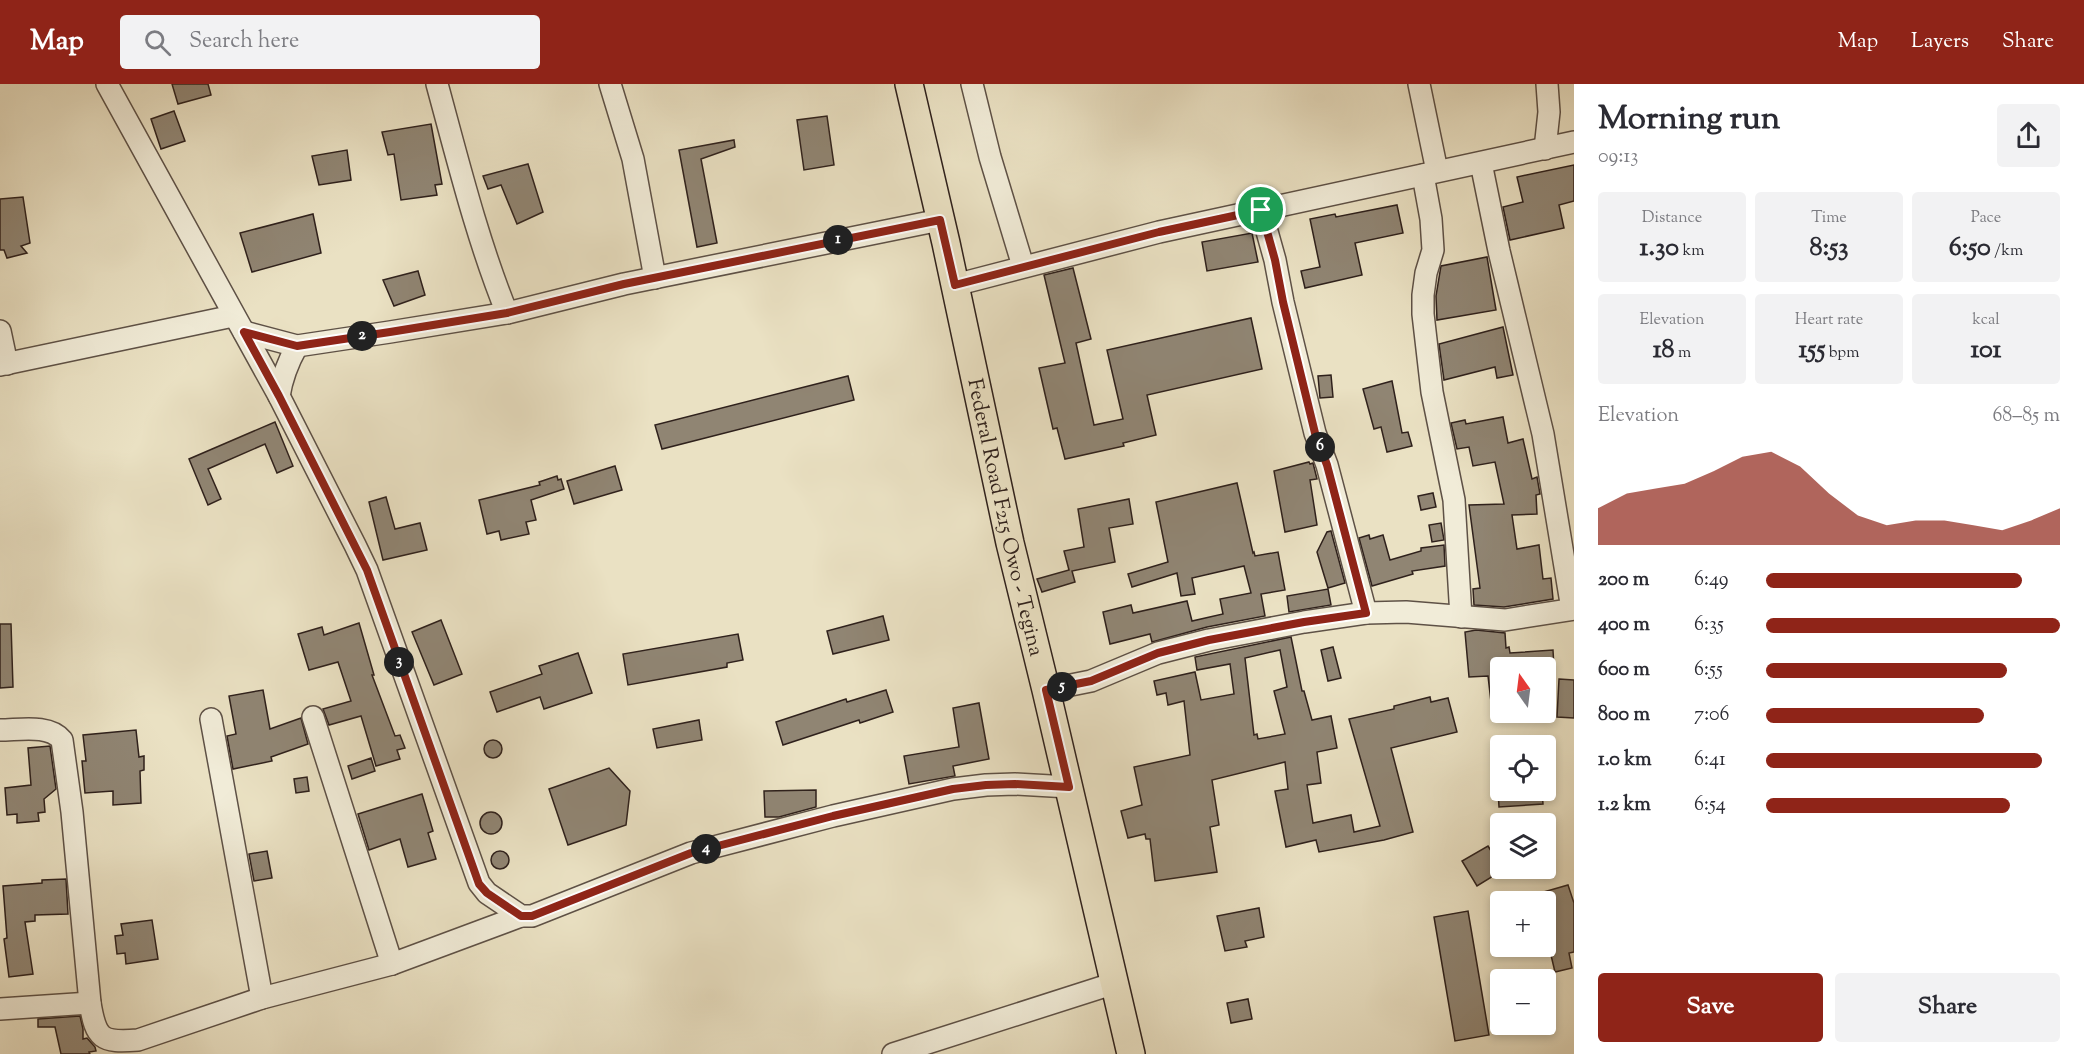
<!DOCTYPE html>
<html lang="en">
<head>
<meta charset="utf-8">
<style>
	body { margin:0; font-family:"Sorts Mill Goudy",serif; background:#f2f2f3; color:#2b2b33; height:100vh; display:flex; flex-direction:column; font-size:22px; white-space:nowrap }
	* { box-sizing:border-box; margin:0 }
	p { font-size:20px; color:#7c7c81 }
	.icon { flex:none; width:33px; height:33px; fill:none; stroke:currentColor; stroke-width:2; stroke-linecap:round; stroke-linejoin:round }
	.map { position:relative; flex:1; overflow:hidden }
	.drawer { display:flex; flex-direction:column; background:#fff; width:510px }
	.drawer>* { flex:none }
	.needle { width:39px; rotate:346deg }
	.fabs { position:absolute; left:1490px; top:573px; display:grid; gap:12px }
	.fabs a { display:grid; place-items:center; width:66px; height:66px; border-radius:6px; background:#fff; box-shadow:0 3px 9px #0003; font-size:30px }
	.pin { position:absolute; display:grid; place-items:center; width:51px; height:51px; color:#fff; margin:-26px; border:3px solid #fff; border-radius:50%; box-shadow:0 2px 6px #0007 }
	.km { position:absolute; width:30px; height:30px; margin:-15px; border-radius:50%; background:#222; color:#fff; font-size:16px; line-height:30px; text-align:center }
	.round { display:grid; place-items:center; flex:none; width:63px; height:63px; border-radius:6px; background:#f2f2f3 }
	.summary { display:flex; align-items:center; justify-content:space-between; height:102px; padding:0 24px }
	h1 { font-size:33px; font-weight:800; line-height:45px }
	.figures { display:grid; grid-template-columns:repeat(3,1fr); gap:9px; height:102px; padding:6px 24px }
	.figures div { display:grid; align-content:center; border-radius:6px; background:#f2f2f3; text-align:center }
	.figures b { font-size:26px; font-weight:800 }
	.figures small { font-size:16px; font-weight:400 }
	.figures p { font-size:16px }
	.chart { height:168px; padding:12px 24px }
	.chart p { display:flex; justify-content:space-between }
	.chart svg { width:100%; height:108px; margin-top:6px; fill:#8f2418; opacity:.7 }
	.action { display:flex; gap:12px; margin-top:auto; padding:12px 24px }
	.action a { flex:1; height:69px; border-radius:6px; background:#8f2418; color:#fff; font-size:24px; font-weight:800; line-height:69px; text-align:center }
	.action a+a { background:#f2f2f3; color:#2b2b33 }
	ul { padding:0 24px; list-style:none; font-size:20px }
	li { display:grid; grid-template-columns:96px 72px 1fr; align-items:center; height:45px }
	li i { height:15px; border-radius:8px; background:#8f2418 }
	header { display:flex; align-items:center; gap:36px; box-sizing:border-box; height:84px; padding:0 30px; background:#8f2418; color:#fff }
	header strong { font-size:28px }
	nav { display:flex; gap:33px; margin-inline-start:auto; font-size:21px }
	.search { width:420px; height:54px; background:#f2f2f3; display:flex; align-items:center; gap:15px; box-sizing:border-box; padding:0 21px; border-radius:6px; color:#7c7c81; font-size:22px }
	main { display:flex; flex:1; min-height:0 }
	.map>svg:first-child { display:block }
</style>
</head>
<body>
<header>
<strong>Map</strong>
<div class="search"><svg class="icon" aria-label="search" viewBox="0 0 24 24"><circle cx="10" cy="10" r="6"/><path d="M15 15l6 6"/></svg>Search here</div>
<nav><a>Map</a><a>Layers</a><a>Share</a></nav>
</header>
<main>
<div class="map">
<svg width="1574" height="970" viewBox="0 0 1574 970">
	<rect width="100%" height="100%" fill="#eae1c3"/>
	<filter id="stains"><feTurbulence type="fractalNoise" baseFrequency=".00333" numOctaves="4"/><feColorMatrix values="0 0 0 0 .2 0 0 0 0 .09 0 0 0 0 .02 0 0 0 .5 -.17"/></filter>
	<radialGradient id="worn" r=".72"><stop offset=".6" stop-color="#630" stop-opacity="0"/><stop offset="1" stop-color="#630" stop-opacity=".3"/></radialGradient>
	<g fill="#908573" stroke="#2f211c" stroke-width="1.5" fill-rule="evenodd">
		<path d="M172 0H208L211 11 178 20Z"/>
		<path d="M174 27 185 57 161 65 151 35Z"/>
		<path d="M827 32 834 81 804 86 797 36Z"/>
		<path d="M431 40 442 100 435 101 437 111 401 116 394 70 388 71 382 48Z"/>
		<path d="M734 56 735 63 701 75 717 159 697 163 679 66Z"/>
		<path d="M347 66 351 96 319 101 312 72Z"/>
		<path d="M528 80 543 128 517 140 501 101 488 105 483 92Z"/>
		<path d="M1574 81V117L1559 121 1564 144 1510 156 1503 123 1523 118 1517 93Z"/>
		<path d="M23 113 30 159 21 162 27 169 7 174 4 166H0V115Z"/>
		<path d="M1397 121 1403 149 1355 159 1362 191 1305 204 1301 187 1320 183 1310 135 1335 130 1336 133Z"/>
		<path d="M313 130 321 169 252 188 240 149Z"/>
		<path d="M1252 149 1258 178 1207 187 1202 158Z"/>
		<path d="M1487 173 1496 226 1437 236 1436 212 1441 182Z"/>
		<path d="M1073 184 1091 255 1076 259 1094 341 1123 335 1107 266 1251 234 1262 285 1147 311 1156 351 1123 359 1124 362 1065 375 1057 344 1053 345 1039 284 1065 279 1044 191Z"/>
		<path d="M418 187 425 211 394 222 383 196Z"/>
		<path d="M1503 243 1513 291 1497 294 1495 283 1444 296 1439 260Z"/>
		<path d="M1331 291 1333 313 1320 314 1318 292Z"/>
		<path d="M848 292 854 316 662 365 655 341Z"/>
		<path d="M1392 297 1402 349 1408 348 1412 362 1387 368 1381 343 1374 345 1363 305Z"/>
		<path d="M1503 333 1508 359 1523 355 1532 395 1537 393 1540 410 1536 411 1537 430 1512 431 1517 465 1539 461 1543 495 1551 494 1553 515 1504 523 1474 521 1473 505 1480 504 1469 421 1504 420 1495 378 1473 382 1469 363 1457 365 1451 339 1465 336 1466 340Z"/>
		<path d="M275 338 293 382 277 389 265 360 208 385 221 415 208 421 189 375Z"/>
		<path d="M1309 378 1310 380 1313 379 1317 395 1310 396 1317 441 1285 448 1274 387Z"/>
		<path d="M615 382 622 406 574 420 567 397Z"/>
		<path d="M557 392 558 396 561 395 564 405 531 416 536 436 526 438 529 450 501 456 499 447 487 450 479 416 540 401 539 398Z"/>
		<path d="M1237 399 1253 469 1254 468 1255 472 1278 468 1285 506 1261 510 1265 532 1207 543 1152 558 1150 550 1110 560 1103 528 1131 521 1133 529 1187 517 1192 537 1223 530 1220 515 1251 509 1244 482 1192 494 1195 510 1181 512 1177 489 1132 503 1128 490 1168 478 1156 418Z"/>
		<path d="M1433 409 1436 423 1421 426 1418 412Z"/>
		<path d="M386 413 395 445 420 439 427 466 383 476 369 418Z"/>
		<path d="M1129 415 1133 440 1109 444 1115 478 1072 487 1075 498 1042 508 1037 495 1069 486 1064 467 1084 463 1078 425Z"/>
		<path d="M1441 439 1444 456 1432 458 1429 441Z"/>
		<path d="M1331 447 1345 499 1328 504 1317 468 1327 448Z"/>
		<path d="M1369 451 1370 455 1383 451 1390 476 1421 467V464L1444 461 1445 482 1412 487 1413 490 1372 502 1359 454Z"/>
		<path d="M1328 505 1331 521 1289 528 1287 512Z"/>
		<path d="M883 532 889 556 833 570 827 547Z"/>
		<path d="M441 536 462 590 434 601 412 548Z"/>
		<path d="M359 539 374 591H372L395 652 400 651 405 664 397 666 400 675 376 682 361 632 329 641 323 625 351 617 338 578 309 586 298 550 322 543 324 551Z"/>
		<path d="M0 540H11L13 603 0 604Z"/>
		<path d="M1476 546 1505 549 1506 564 1509 563 1510 569 1553 566 1554 584H1500V617L1491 618 1488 592 1469 593 1465 548Z"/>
		<path d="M738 550 743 576 727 579V583L628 601 623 570Z"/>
		<path d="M1291 553 1302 607H1304L1312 636 1331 632 1337 664 1317 668 1321 699 1307 701 1313 739 1351 731 1354 748 1380 742 1349 635 1394 625V622L1430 613 1431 618 1448 614 1457 648 1391 664 1413 748 1384 756 1319 768 1316 756 1286 763 1275 707 1288 705 1285 678 1212 696 1219 741 1210 743 1217 788 1155 797 1150 755H1146L1145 750 1128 754 1121 727 1142 721 1134 683 1190 671 1184 617 1168 621 1166 609 1157 611 1154 597 1195 588 1201 616 1234 610 1230 580 1197 586 1195 573ZM1280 566 1287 603 1274 607 1285 650 1258 655 1257 650 1254 651 1245 574Z"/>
		<path d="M1333 563 1341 594 1328 597 1321 566Z"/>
		<path d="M578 569 592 609 544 625 540 613 497 628 490 608 542 590 539 582Z"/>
		<path d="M1559 595 1574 596V634L1557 633Z"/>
		<path d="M263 606 270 645 301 634 308 660 271 673 272 677 233 685 227 652 236 650 229 612Z"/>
		<path d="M886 606 893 628 860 639 859 636 783 661 776 638 846 615 847 618Z"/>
		<path d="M979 619 989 675 953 682 955 692 909 700 904 672 959 663 953 624Z"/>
		<path d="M699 636 702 656 657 664 653 645Z"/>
		<path d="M136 646 139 673 144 672V686L140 687 141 719 113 721V707L85 709 82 677H86L83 651Z"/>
		<circle cx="493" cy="665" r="9"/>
		<path d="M50 662 56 705 44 715 45 728 38 729 39 737 17 739V730L7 731 5 704 31 701 28 664Z"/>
		<path d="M371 674 375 687 352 695 348 682Z"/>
		<path d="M609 684 630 707 626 741 568 761 549 705Z"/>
		<path d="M307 693 309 707 296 709 294 695Z"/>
		<path d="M816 706V723L779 733H765L764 707Z"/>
		<path d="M1498 706H1542L1543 720 1499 723Z"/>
		<path d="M422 710 433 747 428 749 436 775 408 783 400 755 369 766 358 730Z"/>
		<circle cx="491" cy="739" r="11"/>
		<path d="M1488 762 1503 786 1477 802 1462 777Z"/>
		<path d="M267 767 272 794 254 797 249 770Z"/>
		<circle cx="500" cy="776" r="9"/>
		<path d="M66 795 68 830 35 831V837L25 838 33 890 9 893 4 855 7 854 3 802 42 799V796Z"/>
		<path d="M1568 801 1574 819V868L1569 869 1572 884 1555 888 1550 867 1545 868V818H1542L1540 809Z"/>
		<path d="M1259 824 1264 853 1245 857 1247 863 1225 867 1217 832Z"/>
		<path d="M1468 827 1489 951 1455 957 1434 833Z"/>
		<path d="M152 836 158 875 126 880 125 869 117 870 115 852 123 851 121 840Z"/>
		<path d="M1248 915 1252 935 1231 939 1227 919Z"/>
		<path d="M80 932 83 945V955L87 954 95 963 96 967 89 968 90 970H61L55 943H38V935Z"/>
	</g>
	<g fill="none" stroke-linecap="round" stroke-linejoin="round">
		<defs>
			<g id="minor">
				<path d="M107 0 279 312 355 461 367 486 479 799 487 809 521 832H532L691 769 833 732 953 705 986 701 1015 700 1069 703"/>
				<path d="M437 0C458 77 477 155 507 229"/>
				<path d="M610 0 633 75 655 194"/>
				<path d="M972 0 990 73 1023 182"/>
				<path d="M1419 0 1437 87"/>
				<path d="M1545 65 1549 28 1547 0"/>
				<path d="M1481 79 1499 167 1543 350 1572 525"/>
				<path d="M1423 91 1431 135 1433 166 1426 189 1423 211V230L1432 308 1454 416 1461 533"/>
				<path d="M1261 126 1275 176 1283 218 1315 349 1327 381 1366 529"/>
				<path d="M955 201 1159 148 1574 58"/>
				<path d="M0 247 7 280"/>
				<path d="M244 248 297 262 390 248 507 229 624 200 940 136"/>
				<path d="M0 281 233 232"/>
				<path d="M279 312C282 293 288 278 297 262"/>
				<path d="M1046 606 1091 597 1158 569 1209 556 1304 538 1366 529 1406 528 1505 536 1574 525"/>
				<path d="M313 633 392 880"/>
				<path d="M211 635 262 914"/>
				<path d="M0 646C20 646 49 640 62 656L72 728 90 919C96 955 101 959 138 956L262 914 392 880 521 832"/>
				<path d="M0 925 90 919"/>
				<path d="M893 970 1115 899"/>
			</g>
			<g id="major">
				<path id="s1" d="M909 0 946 159 1010 459 1046 606 1131 970"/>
			</g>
		</defs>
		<use href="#minor" stroke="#5e5146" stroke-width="24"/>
		<use href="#major" stroke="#2f211c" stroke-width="30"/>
		<use href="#minor" stroke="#f1ecd8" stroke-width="21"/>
		<use href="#major" stroke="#eae1c3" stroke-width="27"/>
	</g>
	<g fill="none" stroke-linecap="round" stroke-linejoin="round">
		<defs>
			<path id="route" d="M1261 126 1275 176 1283 218 1315 349 1327 381 1366 529 1304 538 1209 556 1158 569 1091 597 1046 606 1069 703 1015 700 986 701 953 705 833 732 691 769 532 832H521L487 809 479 800 367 486 279 312 244 248 297 262 390 248 507 229 624 200 940 136 955 201 1159 148Z"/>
		</defs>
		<use href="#route" stroke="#fff" stroke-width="12"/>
		<use href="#route" stroke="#8f2418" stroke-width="8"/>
	</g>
	<g text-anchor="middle" stroke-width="6" stroke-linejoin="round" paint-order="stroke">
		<g font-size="21" fill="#2f211c" stroke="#f1ecd8">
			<text dy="7" stroke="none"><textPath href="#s1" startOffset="444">Federal Road F215 Owo - Tegina</textPath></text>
		</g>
	</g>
	<rect width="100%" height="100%" filter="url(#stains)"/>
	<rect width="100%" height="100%" fill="url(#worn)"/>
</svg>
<div class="fabs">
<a><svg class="needle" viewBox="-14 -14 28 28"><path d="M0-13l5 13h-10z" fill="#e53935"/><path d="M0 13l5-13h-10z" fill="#7c7c81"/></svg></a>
<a><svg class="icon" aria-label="locate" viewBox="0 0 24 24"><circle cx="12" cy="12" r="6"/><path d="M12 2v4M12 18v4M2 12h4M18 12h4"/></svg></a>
<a><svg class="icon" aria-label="layers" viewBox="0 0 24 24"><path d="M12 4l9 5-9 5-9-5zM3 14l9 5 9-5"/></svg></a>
<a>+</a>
<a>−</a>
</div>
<div class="pin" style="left:1261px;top:126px;background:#1e9e55"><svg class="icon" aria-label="arrive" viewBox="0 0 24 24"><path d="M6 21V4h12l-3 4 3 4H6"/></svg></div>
<b class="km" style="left:838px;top:156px">1</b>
<b class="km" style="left:362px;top:252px">2</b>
<b class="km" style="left:399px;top:578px">3</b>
<b class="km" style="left:706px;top:765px">4</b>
<b class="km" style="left:1062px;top:603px">5</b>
<b class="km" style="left:1320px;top:363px">6</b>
</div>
<section class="drawer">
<div class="summary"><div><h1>Morning run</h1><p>09:13</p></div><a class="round"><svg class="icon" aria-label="share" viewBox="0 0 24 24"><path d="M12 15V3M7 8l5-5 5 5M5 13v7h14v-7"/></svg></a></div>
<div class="figures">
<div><p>Distance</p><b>1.30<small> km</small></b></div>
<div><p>Time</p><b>8:53</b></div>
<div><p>Pace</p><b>6:50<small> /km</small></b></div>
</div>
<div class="figures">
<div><p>Elevation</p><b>18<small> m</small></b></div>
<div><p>Heart rate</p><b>155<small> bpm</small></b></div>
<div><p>kcal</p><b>101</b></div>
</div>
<div class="chart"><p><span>Elevation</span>68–85 m</p>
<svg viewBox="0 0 160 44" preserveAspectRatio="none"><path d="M0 44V29L10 23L20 21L30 19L40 14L50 8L60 6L70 12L80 23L90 32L100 36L110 34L120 34L130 36L140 38L150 34L160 29V44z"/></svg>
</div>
<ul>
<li><b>200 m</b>6:49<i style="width:87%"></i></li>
<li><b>400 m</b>6:35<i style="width:100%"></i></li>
<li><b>600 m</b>6:55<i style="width:82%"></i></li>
<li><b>800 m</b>7:06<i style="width:74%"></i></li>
<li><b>1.0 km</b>6:41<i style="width:94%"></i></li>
<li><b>1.2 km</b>6:54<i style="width:83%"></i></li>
</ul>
<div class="action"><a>Save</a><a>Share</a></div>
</section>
</main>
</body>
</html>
